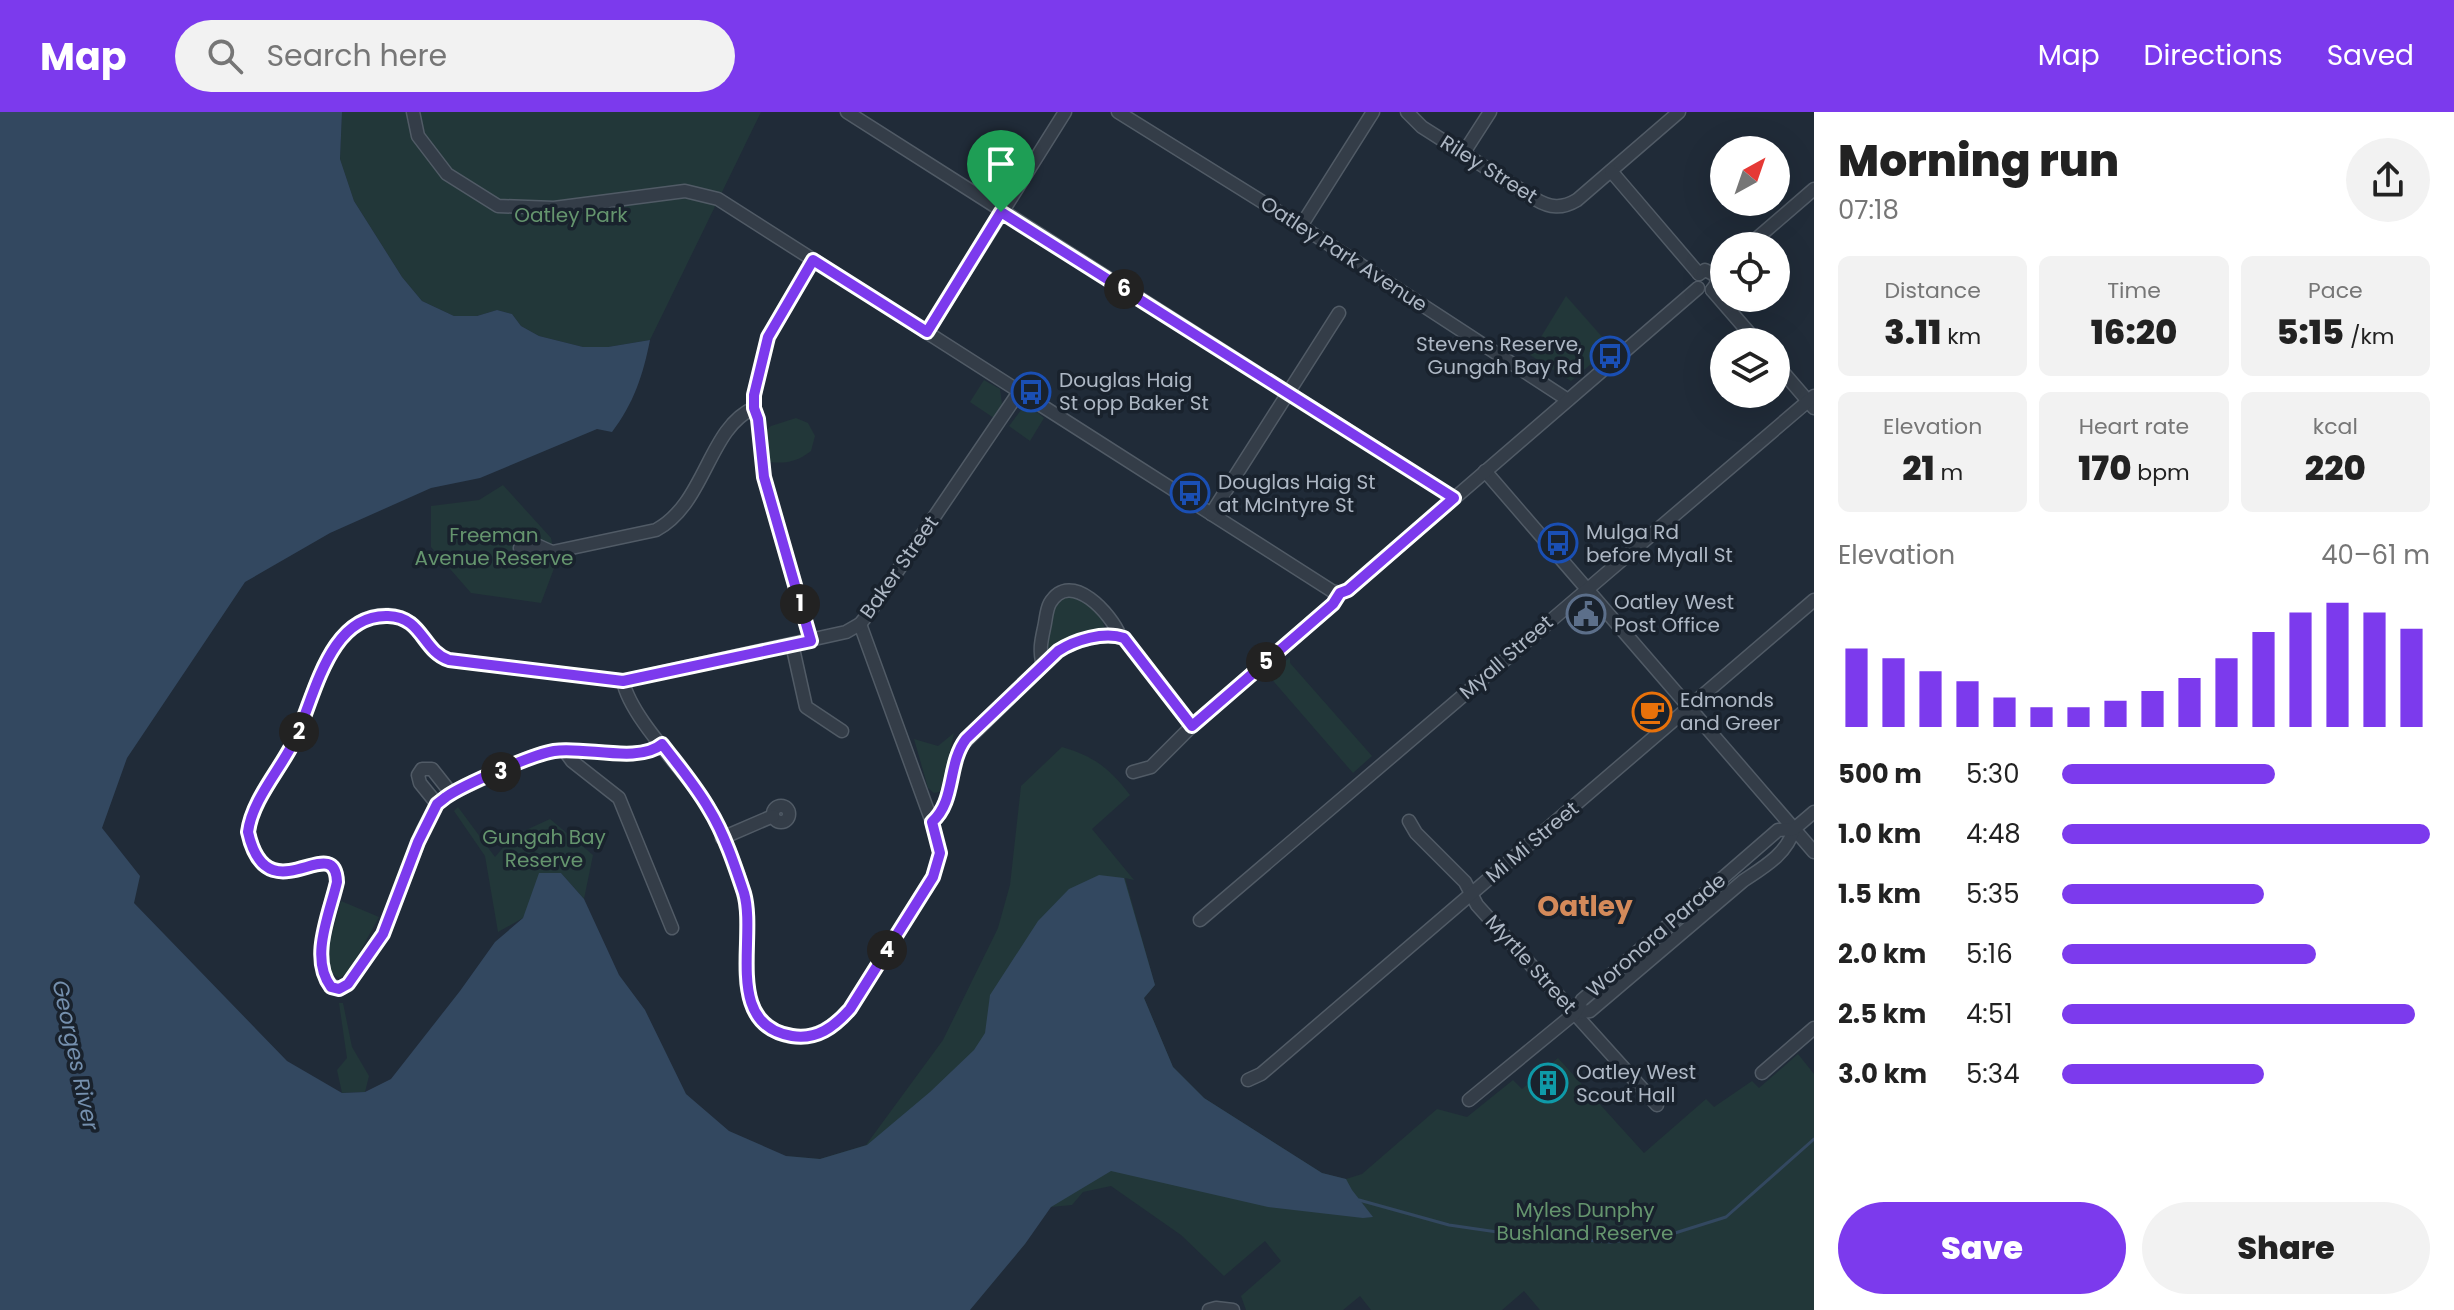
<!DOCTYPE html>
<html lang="en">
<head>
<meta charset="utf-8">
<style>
	body { margin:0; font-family:Poppins,sans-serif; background:#f2f2f2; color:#222; height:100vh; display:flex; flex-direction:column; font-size:30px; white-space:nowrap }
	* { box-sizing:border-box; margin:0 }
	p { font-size:26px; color:#767676 }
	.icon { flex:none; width:44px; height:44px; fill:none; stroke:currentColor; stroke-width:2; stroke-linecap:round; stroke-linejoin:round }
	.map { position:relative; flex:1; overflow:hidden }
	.side { display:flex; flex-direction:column; background:#fff; width:640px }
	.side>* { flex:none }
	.needle { width:52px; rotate:40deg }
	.tools { position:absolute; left:1710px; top:24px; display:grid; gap:16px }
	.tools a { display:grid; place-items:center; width:80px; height:80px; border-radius:50%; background:#fff; box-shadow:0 8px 32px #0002; font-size:40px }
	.pin { position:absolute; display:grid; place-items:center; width:68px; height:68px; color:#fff; margin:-82px -34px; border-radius:50% 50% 50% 0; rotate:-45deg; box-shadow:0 0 8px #0007 }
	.pin .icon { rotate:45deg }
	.km { position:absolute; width:40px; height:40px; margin:-20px; border-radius:50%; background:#222; color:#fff; font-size:22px; line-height:40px; text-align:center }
	.round { display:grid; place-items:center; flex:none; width:84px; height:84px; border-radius:42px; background:#f2f2f2 }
	.overview { display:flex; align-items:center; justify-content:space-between; height:136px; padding:0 24px }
	h1 { font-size:44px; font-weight:800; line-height:60px }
	.figures { display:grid; grid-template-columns:repeat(3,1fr); gap:12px; height:136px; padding:8px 24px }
	.figures div { display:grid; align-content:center; border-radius:12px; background:#f2f2f2; text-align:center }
	.figures b { font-size:34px; font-weight:800 }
	.figures small { font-size:22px; font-weight:400 }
	.figures p { font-size:22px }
	.chart { height:224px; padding:16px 24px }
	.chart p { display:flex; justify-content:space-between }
	.chart svg { width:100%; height:144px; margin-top:8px; stroke:#7c3aed; stroke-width:6 }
	.cta { display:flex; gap:16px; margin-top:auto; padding:16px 24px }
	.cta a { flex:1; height:92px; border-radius:48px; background:#7c3aed; color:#fff; font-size:32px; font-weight:800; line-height:92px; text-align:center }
	.cta a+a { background:#f2f2f2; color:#222 }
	ul { padding:0 24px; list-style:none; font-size:26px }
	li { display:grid; grid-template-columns:128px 96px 1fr; align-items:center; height:60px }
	li i { height:20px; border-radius:10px; background:#7c3aed }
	header { display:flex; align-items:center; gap:48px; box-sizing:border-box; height:112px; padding:0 40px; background:#7c3aed; color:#fff }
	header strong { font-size:38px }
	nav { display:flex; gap:44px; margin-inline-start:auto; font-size:28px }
	.search { width:560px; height:72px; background:#f2f2f2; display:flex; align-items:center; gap:20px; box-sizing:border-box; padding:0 28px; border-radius:44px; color:#767676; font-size:30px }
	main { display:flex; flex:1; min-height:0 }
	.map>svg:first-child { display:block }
</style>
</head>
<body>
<header>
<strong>Map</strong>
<div class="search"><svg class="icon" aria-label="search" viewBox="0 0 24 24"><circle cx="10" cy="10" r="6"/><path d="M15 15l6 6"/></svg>Search here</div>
<nav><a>Map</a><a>Directions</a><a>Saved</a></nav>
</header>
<main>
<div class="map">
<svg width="1814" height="1198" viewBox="0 0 1814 1198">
	<rect width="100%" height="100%" fill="#202b38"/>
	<g fill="#223739">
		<path d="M342 0H761L650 228 608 235H583L539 224 521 214 512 202 497 198 477 204H454L422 189 402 165 354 89 340 47Z"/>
		<path d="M1566 184 1611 235 1571 269 1530 243Z"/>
		<path d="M984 268 1000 277 1002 292 994 306 970 290Z"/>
		<path d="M1033 297 1044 306 1030 329 1009 314 1021 298Z"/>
		<path d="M796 306 808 311 815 324 811 339C798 349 787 352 770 350L763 321 771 314Z"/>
		<path d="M503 373 551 426 556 451 541 491 471 481 431 435V394L479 388Z"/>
		<path d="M1066 483C1084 488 1103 498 1105 519L1047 541 1053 494Z"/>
		<path d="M1290 545V551L1372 644 1353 661 1269 564Z"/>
		<path d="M954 621 942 674 939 680 934 681 928 676 914 627 938 634Z"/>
		<path d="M1062 635C1094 644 1110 657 1130 683L1092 717 1134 768 1125 766 1155 873 1144 886 1173 955 1204 986 1322 1061 1346 1067 1362 1062 1437 997 1467 1005 1513 968 1522 977 1558 946 1644 1041 1706 987 1714 995 1752 969 1759 976 1798 942 1814 962V1198H1540L1524 1179 1502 1198H1371L1360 1184 1343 1198H1246L1241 1184 1281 1149 1265 1129 1224 1164 1181 1123 1111 1074 1083 1080 1072 1093 1051 1095 786 1044 820 1047 866 1033 943 928 998 816 1010 773 1021 674Z"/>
		<path d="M458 695 495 745 513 724 550 707 593 743 584 787 561 761 523 806 498 820 485 744 454 699Z"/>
		<path d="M341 789 379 805 348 861 339 866 330 860 327 840Z"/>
		<path d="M339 891H343L352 935 369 964 365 980 342 981 337 958 347 946Z"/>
	</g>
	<path fill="#334860" d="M0 0H342L340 47 354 89 402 165 422 189 454 204H477L497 198 512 202 521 214 539 224 583 235H608L650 228C643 263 634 291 612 320L597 317 480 366 431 376 330 421 245 470 127 646 102 716 140 764 134 791 287 949 342 981 365 980 391 967 460 879 495 830 523 806 539 761H561L584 787 619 863 645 898 686 982 729 1019 786 1044 820 1047 867 1033 930 980 974 938 985 921 990 883 1038 809 1069 777 1099 763 1124 766 1155 873 1144 886 1173 955 1204 986 1322 1061 1346 1067 1352 1078 1373 1105 1363 1106 1268 1095 1111 1059 1051 1095 1025 1132 970 1198H0Z"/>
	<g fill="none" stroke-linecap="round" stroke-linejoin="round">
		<path stroke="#334860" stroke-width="3" d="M1359 1088 1449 1113 1518 1123 1611 1130 1675 1121 1726 1105 1814 1027"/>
		<defs>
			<g id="minor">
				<path d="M413 0 418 24 447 62 498 94 554 96 685 79 718 87 1332 479 1340 481"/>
				<path d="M847 0 1454 386"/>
				<path d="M1118 0 1301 114 1568 288"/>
				<path d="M1407 0 1422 15 1535 87C1550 96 1562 97 1577 88L1679 0"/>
				<path d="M1463 42 1490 0"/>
				<path d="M1611 59 1699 162"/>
				<path d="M1301 114 1373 0"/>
				<path d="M1748 134 1814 77"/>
				<path d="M1699 162 1705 158 1715 163 1717 171 1712 178"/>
				<path d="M1712 178 1757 230"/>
				<path d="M927 220 1065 0"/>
				<path d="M1776 252 1814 296"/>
				<path d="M1485 359 1814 740"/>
				<path d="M1211 402 1339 201"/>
				<path d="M552 440 532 431 520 436 525 444 543 442 656 418C706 391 708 316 754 296"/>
				<path d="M811 529 764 365 758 307 754 296V283L768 225 813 148"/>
				<path d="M792 532 806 595 842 619"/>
				<path d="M1043 553C1039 539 1041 530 1044 516 1046 508 1046 498 1050 491 1071 456 1112 503 1120 524"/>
				<path d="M623 569C630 604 680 654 702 685 717 707 740 761 745 787 753 826 732 880 765 911 792 937 828 923 850 897L933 765 940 741 932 710 860 512"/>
				<path d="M662 632C638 652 585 634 554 639 527 643 478 670 451 681L437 692 423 718 383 822 348 872 339 877 328 871C313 840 329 802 337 770 336 716 269 806 248 720 252 689 278 660 292 633 314 592 326 502 388 503 423 505 422 539 449 548L623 569 846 520 860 512 869 501 1019 280"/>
				<path d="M564 638 572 649 619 686 672 816"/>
				<path d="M1133 660 1151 655 1192 614 1333 492 1340 481 1348 478 1698 176"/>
				<path d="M437 692 420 671 418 663 422 657H432L451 681"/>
				<circle cx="781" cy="702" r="8"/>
				<path d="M1409 709 1416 721 1465 770 1477 793 1657 993"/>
				<path d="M932 710C955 690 947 656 963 632L1058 539C1075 528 1103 520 1124 526L1192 614"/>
				<path d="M722 726 773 704"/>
				<path d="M1200 808 1814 284"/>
				<path d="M1575 901 1590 899 1743 769C1764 755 1787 742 1794 717"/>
				<path d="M1762 961 1814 916"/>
				<path d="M1248 968 1261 962 1814 488"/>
				<path d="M1469 988 1575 901 1582 888 1778 718 1794 717 1814 700"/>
				<path d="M1209 1198 1216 1196 1233 1198"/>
			</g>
		</defs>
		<use href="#minor" stroke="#515b66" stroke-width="15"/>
		<use href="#minor" stroke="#343d48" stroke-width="12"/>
	</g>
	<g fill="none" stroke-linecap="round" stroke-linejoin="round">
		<defs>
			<path id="route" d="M1001 100 1454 386 1348 478 1340 481 1333 492 1192 614 1124 526C1104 519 1075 528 1058 539L966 627C947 652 956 689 932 710L940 741 933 765 850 897C834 915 817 928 792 924 723 913 757 826 744 781 735 754 724 721 709 697 696 674 678 653 662 632 639 652 584 634 554 639 534 642 463 673 446 685L437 692 418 730 383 822 348 872 339 877 331 875C309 846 330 801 337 770 335 716 267 806 248 720 252 689 278 660 292 633 314 592 326 502 388 504 423 505 422 539 449 548L623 569 811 529 764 365 758 307 754 296V283L768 225 813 148 927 220Z"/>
		</defs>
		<use href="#route" stroke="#fff" stroke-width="16"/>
		<use href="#route" stroke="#7c3aed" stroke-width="10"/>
	</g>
	<defs>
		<symbol id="bus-ring" viewBox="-11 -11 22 22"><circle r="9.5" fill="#19222d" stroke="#1a4fb4" stroke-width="1.5"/><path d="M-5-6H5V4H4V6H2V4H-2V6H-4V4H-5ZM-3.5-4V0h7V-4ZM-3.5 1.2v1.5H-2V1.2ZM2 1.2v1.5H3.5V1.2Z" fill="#1a4fb4"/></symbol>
		<symbol id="civic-ring" viewBox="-11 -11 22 22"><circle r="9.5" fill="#19222d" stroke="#5c6f8a" stroke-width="1.5"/><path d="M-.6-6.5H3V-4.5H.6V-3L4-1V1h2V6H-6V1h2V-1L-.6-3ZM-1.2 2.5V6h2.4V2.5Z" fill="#5c6f8a"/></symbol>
		<symbol id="cafe-ring" viewBox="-11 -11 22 22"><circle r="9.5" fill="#19222d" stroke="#e8710a" stroke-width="1.5"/><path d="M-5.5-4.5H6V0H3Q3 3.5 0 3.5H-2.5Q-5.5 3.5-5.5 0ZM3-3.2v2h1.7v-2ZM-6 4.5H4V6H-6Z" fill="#e8710a"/></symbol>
		<symbol id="building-ring" viewBox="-11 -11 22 22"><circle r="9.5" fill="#19222d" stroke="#0f9aa8" stroke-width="1.5"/><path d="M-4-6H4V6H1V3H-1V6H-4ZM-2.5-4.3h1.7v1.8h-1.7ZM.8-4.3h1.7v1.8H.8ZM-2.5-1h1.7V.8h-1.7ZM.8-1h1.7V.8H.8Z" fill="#0f9aa8"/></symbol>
	</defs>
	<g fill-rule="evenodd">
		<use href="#bus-ring" x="1588" y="222" width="44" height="44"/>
		<use href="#bus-ring" x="1009" y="258" width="44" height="44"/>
		<use href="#bus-ring" x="1168" y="359" width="44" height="44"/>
		<use href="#bus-ring" x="1536" y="409" width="44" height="44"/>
		<use href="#civic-ring" x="1564" y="480" width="44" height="44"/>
		<use href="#cafe-ring" x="1630" y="578" width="44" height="44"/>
		<use href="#building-ring" x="1526" y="949" width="44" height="44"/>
	</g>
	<g text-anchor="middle" stroke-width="7" stroke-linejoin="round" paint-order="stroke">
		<g font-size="20" fill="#aeb8c5" stroke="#19222d">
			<text transform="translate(1489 57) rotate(32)" y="7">Riley Street</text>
			<text transform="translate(1344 142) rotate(33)" y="7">Oatley Park Avenue</text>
			<text transform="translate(899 455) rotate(-55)" y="7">Baker Street</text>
			<text transform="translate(1506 545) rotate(-41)" y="7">Myall Street</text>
			<text transform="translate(1532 730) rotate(-40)" y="7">Mi Mi Street</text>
			<text transform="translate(1656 823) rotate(-41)" y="7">Woronora Parade</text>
			<text transform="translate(1531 852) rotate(48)" y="7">Myrtle Street</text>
		</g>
		<g font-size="20" fill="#65956e" stroke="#19222d">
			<text x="571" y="110">Oatley Park</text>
			<text x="494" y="430">Freeman<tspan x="494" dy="23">Avenue Reserve</tspan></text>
			<text x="544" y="732">Gungah Bay<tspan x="544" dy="23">Reserve</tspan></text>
			<text x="1585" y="1105">Myles Dunphy<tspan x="1585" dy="23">Bushland Reserve</tspan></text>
		</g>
		<g font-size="20" fill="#aeb8c5" stroke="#19222d" text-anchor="start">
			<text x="1582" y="239" text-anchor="end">Stevens Reserve,<tspan x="1582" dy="23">Gungah Bay Rd</tspan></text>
			<text x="1059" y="275">Douglas Haig<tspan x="1059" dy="23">St opp Baker St</tspan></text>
			<text x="1218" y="377">Douglas Haig St<tspan x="1218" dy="23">at McIntyre St</tspan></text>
			<text x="1586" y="427">Mulga Rd<tspan x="1586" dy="23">before Myall St</tspan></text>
			<text x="1614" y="497">Oatley West<tspan x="1614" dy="23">Post Office</tspan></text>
			<text x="1680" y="595">Edmonds<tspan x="1680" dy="23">and Greer</tspan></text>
			<text x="1576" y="967">Oatley West<tspan x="1576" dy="23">Scout Hall</tspan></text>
		</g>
		<g font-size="22" font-style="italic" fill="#7590ae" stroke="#19222d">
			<text transform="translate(76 943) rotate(78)" y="8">Georges River</text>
		</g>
		<g font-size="28" font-weight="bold" fill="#d48a5a" stroke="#19222d">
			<text x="1585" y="804">Oatley</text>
		</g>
	</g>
</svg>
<div class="tools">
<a><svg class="needle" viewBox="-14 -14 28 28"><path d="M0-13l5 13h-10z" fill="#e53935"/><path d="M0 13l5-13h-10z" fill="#767676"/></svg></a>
<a><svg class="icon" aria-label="locate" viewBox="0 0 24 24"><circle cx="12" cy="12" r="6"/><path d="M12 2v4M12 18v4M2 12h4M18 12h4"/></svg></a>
<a><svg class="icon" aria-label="layers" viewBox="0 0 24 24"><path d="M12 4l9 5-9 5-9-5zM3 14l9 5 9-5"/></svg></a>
</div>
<div class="pin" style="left:1001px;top:100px;background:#1e9e55"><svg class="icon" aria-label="arrive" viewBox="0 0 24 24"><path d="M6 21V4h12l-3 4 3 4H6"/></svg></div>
<b class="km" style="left:800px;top:492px">1</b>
<b class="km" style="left:299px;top:620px">2</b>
<b class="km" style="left:501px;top:660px">3</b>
<b class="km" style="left:887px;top:838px">4</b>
<b class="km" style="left:1266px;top:550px">5</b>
<b class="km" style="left:1124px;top:177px">6</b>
</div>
<section class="side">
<div class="overview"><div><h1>Morning run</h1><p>07:18</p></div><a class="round"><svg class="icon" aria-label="share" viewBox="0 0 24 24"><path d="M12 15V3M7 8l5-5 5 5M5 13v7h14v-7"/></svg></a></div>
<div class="figures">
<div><p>Distance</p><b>3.11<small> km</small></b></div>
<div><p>Time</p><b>16:20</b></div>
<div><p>Pace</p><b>5:15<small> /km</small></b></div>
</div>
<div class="figures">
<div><p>Elevation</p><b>21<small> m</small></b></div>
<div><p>Heart rate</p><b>170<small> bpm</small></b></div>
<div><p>kcal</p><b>220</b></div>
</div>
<div class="chart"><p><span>Elevation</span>40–61 m</p>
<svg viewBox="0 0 160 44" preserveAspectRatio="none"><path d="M5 44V20M15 44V23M25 44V27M35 44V30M45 44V35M55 44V38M65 44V38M75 44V36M85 44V33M95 44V29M105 44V23M115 44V15M125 44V9M135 44V6M145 44V9M155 44V14"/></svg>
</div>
<ul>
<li><b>500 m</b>5:30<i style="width:58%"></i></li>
<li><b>1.0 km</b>4:48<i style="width:100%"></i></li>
<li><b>1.5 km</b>5:35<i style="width:55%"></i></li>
<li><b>2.0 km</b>5:16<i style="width:69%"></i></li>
<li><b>2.5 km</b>4:51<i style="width:96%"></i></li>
<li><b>3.0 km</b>5:34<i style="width:55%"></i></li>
</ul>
<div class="cta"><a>Save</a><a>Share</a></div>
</section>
</main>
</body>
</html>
